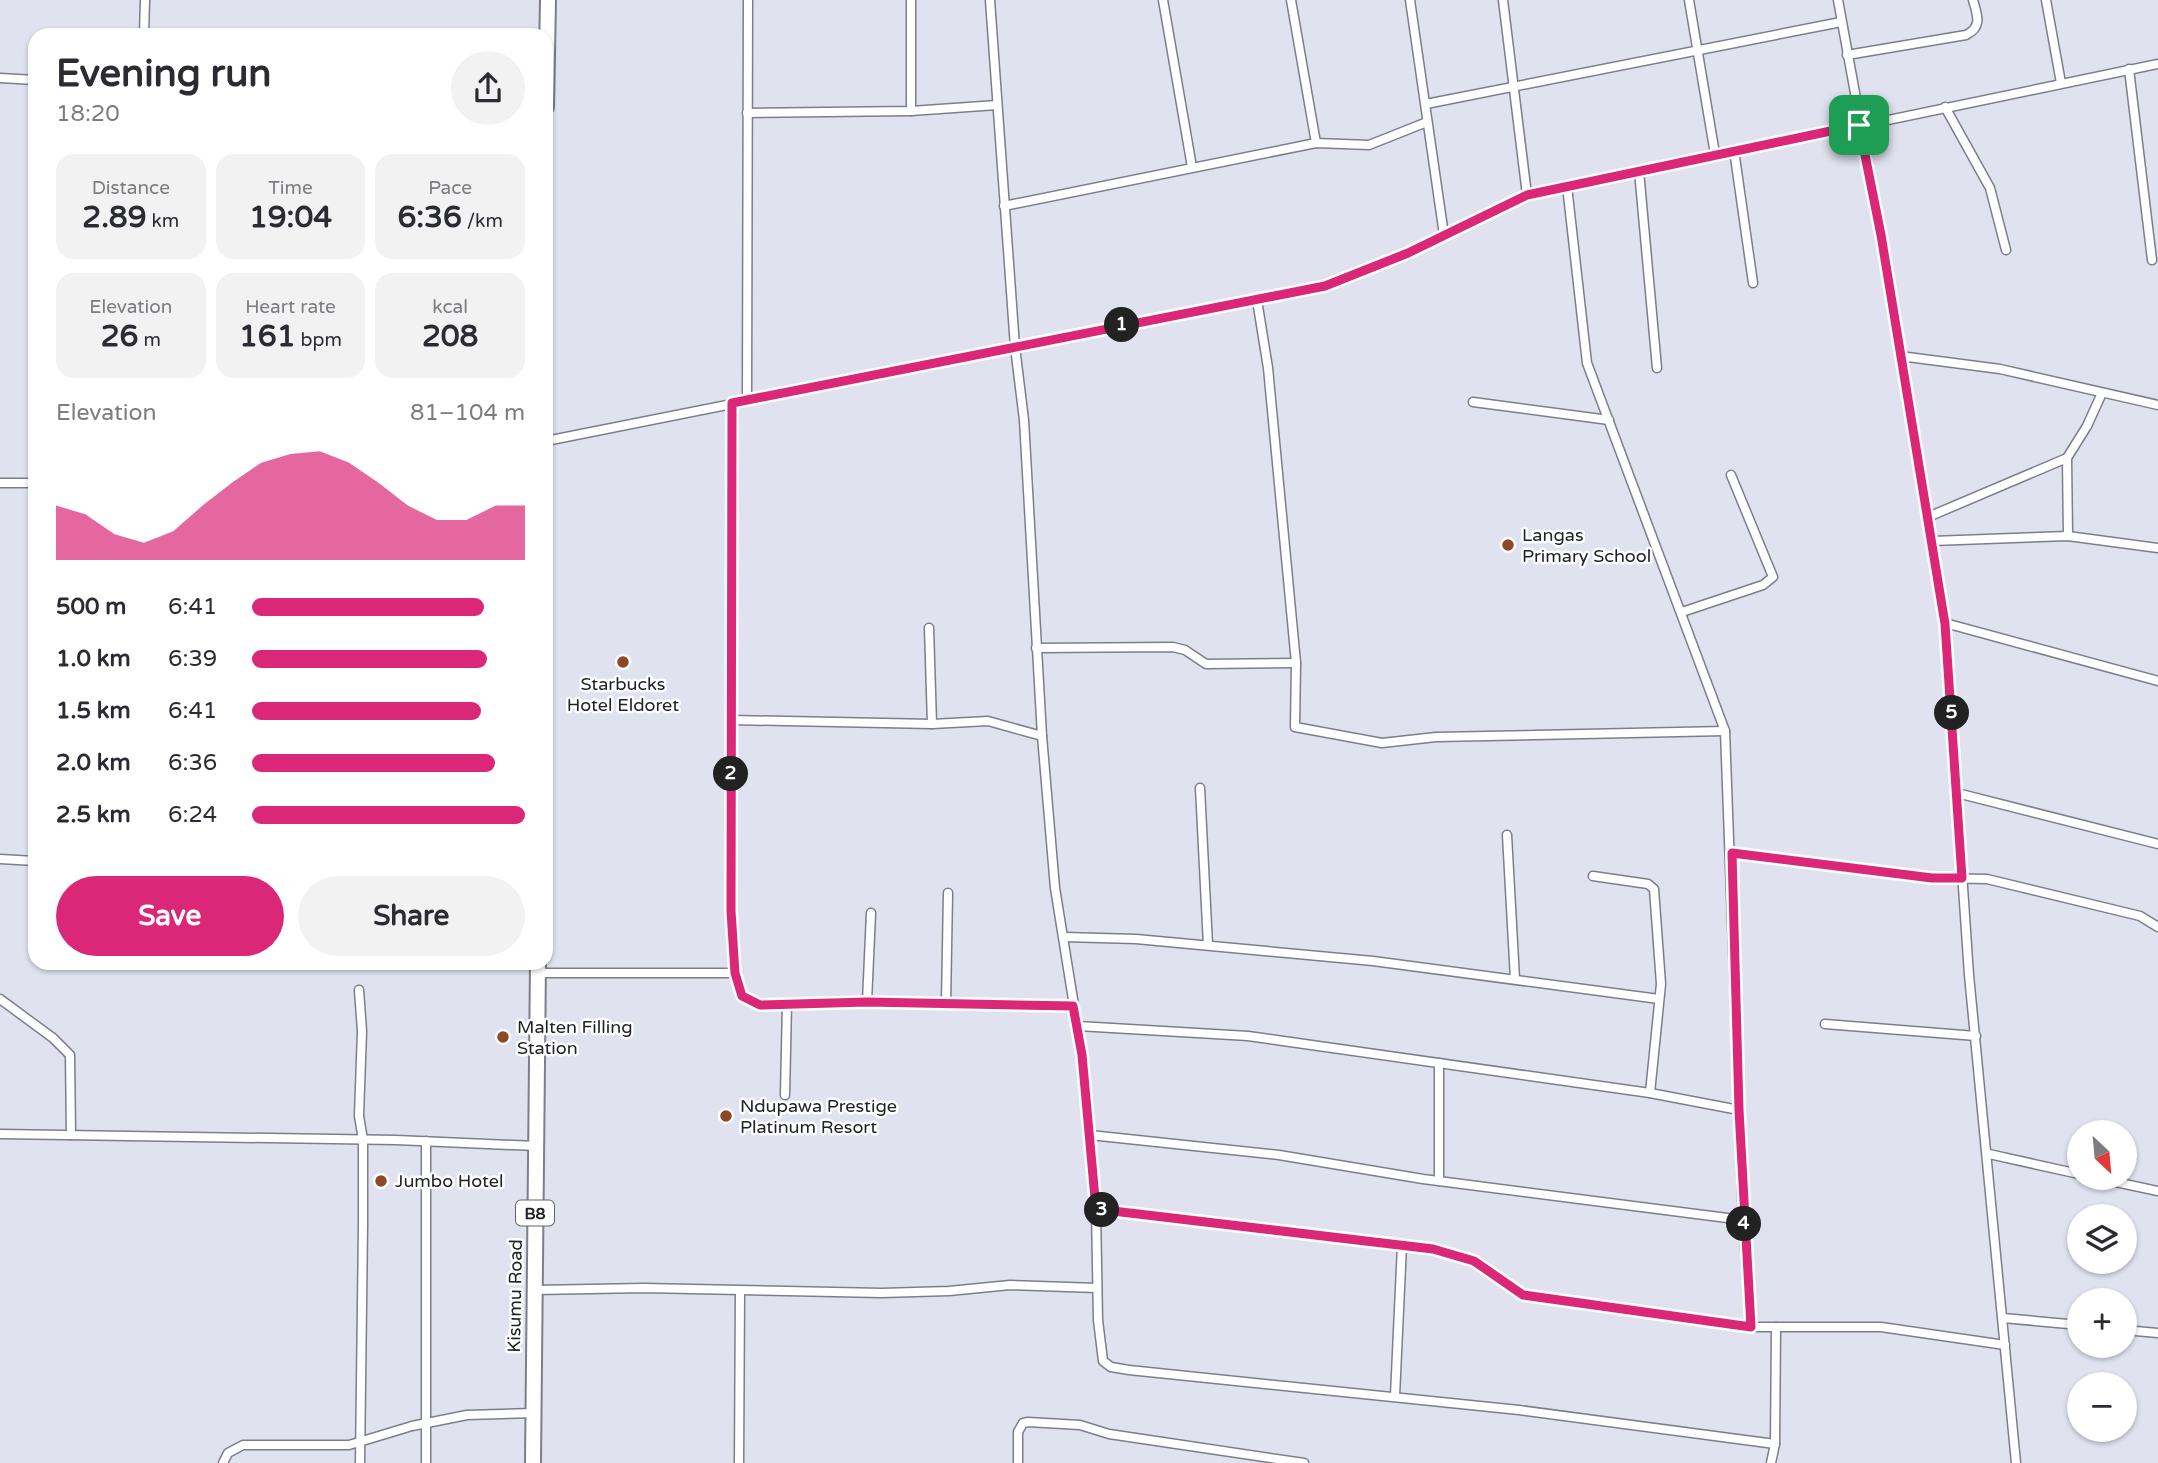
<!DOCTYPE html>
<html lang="en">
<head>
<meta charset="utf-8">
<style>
	body { margin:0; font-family:"Varela Round",sans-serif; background:#f2f2f3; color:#2b2b33; height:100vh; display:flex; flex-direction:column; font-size:26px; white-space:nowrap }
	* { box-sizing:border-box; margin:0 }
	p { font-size:23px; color:#7c7c81 }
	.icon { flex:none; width:38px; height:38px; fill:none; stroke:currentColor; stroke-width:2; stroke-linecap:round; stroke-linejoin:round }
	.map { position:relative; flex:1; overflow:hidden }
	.details { position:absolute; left:28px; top:28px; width:525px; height:942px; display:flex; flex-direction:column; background:#fff; border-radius:21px; box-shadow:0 2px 5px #0004 }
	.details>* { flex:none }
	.needle { width:46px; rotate:154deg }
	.controls { position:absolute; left:2067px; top:1120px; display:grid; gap:14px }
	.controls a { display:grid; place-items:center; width:70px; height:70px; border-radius:50%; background:#fff; box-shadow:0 2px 5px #0004; font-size:35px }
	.pin { position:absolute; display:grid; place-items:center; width:60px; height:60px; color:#fff; margin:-30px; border-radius:14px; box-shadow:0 4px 10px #0006 }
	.km { position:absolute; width:35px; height:35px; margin:-18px; border-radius:50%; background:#222; color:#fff; font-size:19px; line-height:35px; text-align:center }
	.round { display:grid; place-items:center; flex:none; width:74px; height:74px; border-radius:37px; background:#f2f2f3 }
	.headline { display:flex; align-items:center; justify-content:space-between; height:119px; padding:0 28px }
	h1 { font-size:38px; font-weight:700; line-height:52px }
	.figures { display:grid; grid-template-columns:repeat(3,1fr); gap:10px; height:119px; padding:7px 28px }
	.figures div { display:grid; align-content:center; border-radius:18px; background:#f2f2f3; text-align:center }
	.figures b { font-size:30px; font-weight:700 }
	.figures small { font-size:19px; font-weight:400 }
	.figures p { font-size:19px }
	.chart { height:196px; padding:14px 28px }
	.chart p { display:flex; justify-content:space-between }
	.chart svg { width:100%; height:126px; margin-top:7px; fill:#db2777; opacity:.7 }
	.action { display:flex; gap:14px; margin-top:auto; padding:14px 28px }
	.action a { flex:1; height:80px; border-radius:42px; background:#db2777; color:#fff; font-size:28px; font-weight:700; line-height:80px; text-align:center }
	.action a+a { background:#f2f2f3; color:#2b2b33 }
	ul { padding:0 28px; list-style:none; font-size:23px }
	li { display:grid; grid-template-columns:112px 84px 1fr; align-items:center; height:52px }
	li i { height:18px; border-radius:9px; background:#db2777 }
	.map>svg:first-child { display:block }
</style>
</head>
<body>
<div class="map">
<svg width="2158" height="1463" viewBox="0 0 2158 1463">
	<rect width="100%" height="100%" fill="#e0e2ef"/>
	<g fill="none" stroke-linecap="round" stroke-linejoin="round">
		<defs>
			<g id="minor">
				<path d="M911 0V111"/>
				<path d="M990 0 1015 347 1024 420 1042 736 1055 888 1082 1055 1096 1209 1098 1320 1103 1361 1111 1367 1129 1370 1519 1410 1775 1444"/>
				<path d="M1163 0 1192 167"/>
				<path d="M1291 0 1316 143"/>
				<path d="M1410 0 1444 235"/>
				<path d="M1503 0 1527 195"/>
				<path d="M1689 0 1715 154"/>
				<path d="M1838 0 1881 235 1945 623 1969 975 2016 1463"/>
				<path d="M2046 0 2061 83"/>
				<path d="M144 35 145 0"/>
				<path d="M1847 55 1966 35C1983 27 1977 14 1973 0"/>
				<path d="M2129 69 2152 260"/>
				<path d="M0 78 35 80"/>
				<path d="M1426 104 1841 22"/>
				<path d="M1945 107 1990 188 2006 250"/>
				<path d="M747 113 911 111 997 105"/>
				<path d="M1734 150 1753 283"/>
				<path d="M1639 171 1657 368"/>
				<path d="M1567 186 1587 363 1725 731 1743 1220 1751 1327"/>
				<path d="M1004 206 1316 143 1369 145 1427 122"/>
				<path d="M1257 300 1268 368 1296 663 1295 727 1382 743 1436 737 1725 731"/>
				<path d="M1900 356 2000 369 2158 405"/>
				<path d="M747 399 748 0"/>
				<path d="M1473 402 1609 420"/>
				<path d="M732 403 731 911 735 973 742 996 760 1005 867 1002 1073 1006"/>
				<path d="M546 441 1325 286 1408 253 1527 195 2158 64"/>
				<path d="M0 483H35"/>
				<path d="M1928 517 2067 458"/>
				<path d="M2068 536 2067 458 2087 426 2102 393"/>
				<path d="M1932 541 2068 536 2158 548"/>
				<path d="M1682 612 1763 585 1773 577 1731 475"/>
				<path d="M1945 623 2158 681"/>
				<path d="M929 628 932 724"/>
				<path d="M1036 648 1173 647 1185 650 1206 664 1296 663"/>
				<path d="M732 720 932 724 988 721 1042 736"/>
				<path d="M1200 788 1208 945"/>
				<path d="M1957 793 2158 844"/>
				<path d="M1507 835 1515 979"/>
				<path d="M1732 853 1932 878 1987 879 2140 916 2158 927"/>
				<path d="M0 859 35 861"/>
				<path d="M1593 876 1648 884 1654 889 1661 984 1650 1093"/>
				<path d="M1064 937 1136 939 1373 961 1659 999"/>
				<path d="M537 973H735"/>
				<path d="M359 990 362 1031 359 1116 363 1140V1225L360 1463"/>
				<path d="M0 999 53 1038 70 1055 71 1135"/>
				<path d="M867 1002 871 913"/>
				<path d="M946 1003 948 893"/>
				<path d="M1825 1024 1976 1036"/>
				<path d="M1078 1026 1248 1036 1650 1093 1739 1110"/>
				<path d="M1439 1063V1181"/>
				<path d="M785 1095 787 1004"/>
				<path d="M0 1134 396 1140 536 1146"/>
				<path d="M1090 1135 1279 1155 1423 1179 1743 1220"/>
				<path d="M1989 1154 2079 1174"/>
				<path d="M2097 1178 2158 1191"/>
				<path d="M1096 1209 1433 1249 1474 1261 1523 1295 1751 1327H1881L2005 1345"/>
				<path d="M535 1290 644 1288 882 1293 949 1291 1010 1285 1097 1288"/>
				<path d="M2003 1318 2079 1325"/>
				<path d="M2124 1330 2158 1333"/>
				<path d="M1395 1396 1402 1245"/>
				<path d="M223 1463 228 1453 243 1445H349L412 1426 467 1415 533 1413"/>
				<path d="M426 1463V1141"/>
				<path d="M739 1463 740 1291"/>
				<path d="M1018 1463V1432L1023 1423 1028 1422 1080 1425 1109 1434 1304 1463"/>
				<path d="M1771 1463 1775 1444 1776 1327"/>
			</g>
			<g id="trunk">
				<path d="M546 107 548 0"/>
				<path d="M533 1463 538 962"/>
			</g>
		</defs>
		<use href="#minor" stroke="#7d7e8a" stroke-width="11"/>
		<use href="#trunk" stroke="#7d7e8a" stroke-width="18"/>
		<use href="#minor" stroke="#fff" stroke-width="8"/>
		<use href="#trunk" stroke="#fff" stroke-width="14"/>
	</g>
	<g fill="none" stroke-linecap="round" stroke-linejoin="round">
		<defs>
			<path id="route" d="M1859 125 1881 235 1945 624 1962 878H1932L1732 853 1739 1110 1751 1327 1523 1295 1474 1261 1433 1249 1096 1209 1082 1055 1073 1006 867 1002 760 1005 742 996 735 973 731 911 732 403 1325 286 1408 253 1527 195Z"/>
		</defs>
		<use href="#route" stroke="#fff" stroke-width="14"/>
		<use href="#route" stroke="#db2777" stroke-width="9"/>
	</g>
	<g fill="#8f4825" stroke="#fff" stroke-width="2.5">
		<circle cx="1508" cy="545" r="7"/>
		<circle cx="623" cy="662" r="7"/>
		<circle cx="503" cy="1037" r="7"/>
		<circle cx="726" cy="1116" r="7"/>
		<circle cx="381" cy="1181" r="7"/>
	</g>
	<g text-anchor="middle" stroke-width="5" stroke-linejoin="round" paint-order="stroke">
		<rect fill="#fff" stroke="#646467" stroke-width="2" x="516" y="1200.5" width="38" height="25" rx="5"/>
		<g font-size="16" font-weight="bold" fill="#212226">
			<text x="535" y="1219">B8</text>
		</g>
		<g font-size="18" fill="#212226" stroke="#fff" text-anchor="start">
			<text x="1522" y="541">Langas<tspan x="1522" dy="21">Primary School</tspan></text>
			<text x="623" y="690" text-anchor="middle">Starbucks<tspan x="623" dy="21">Hotel Eldoret</tspan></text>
			<text x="517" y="1033">Malten Filling<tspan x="517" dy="21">Station</tspan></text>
			<text x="740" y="1112">Ndupawa Prestige<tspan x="740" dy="21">Platinum Resort</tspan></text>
			<text x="395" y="1187">Jumbo Hotel</text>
		</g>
		<g font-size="18" fill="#212226" stroke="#fff">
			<text transform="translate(515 1296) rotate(-89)" y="6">Kisumu Road</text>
		</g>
	</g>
</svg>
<div class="controls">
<a><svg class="needle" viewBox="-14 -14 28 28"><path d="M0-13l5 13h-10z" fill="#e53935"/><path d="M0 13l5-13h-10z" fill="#7c7c81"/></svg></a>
<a><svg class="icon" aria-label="layers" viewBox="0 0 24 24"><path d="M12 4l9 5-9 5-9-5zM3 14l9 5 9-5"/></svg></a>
<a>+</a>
<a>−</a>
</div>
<div class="pin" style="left:1859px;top:125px;background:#1e9e55"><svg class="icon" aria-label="arrive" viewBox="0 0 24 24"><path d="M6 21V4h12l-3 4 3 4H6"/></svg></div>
<b class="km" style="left:1122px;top:325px">1</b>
<b class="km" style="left:731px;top:774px">2</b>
<b class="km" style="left:1102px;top:1210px">3</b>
<b class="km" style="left:1744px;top:1224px">4</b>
<b class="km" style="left:1952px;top:713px">5</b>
<section class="details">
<div class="headline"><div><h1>Evening run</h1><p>18:20</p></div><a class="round"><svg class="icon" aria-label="share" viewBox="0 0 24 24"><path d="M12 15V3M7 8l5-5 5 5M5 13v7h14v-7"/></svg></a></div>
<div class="figures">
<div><p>Distance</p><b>2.89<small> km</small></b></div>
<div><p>Time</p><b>19:04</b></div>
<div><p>Pace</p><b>6:36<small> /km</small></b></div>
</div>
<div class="figures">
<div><p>Elevation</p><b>26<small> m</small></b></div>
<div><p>Heart rate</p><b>161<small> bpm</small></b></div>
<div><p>kcal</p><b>208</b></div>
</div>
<div class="chart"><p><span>Elevation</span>81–104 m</p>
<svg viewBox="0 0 160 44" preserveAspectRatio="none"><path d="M0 44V25L10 28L20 35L30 38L40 34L50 25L60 17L70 10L80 7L90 6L100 10L110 17L120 25L130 30L140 30L150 25L160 25V44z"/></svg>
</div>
<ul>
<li><b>500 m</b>6:41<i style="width:85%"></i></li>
<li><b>1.0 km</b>6:39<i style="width:86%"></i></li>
<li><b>1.5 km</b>6:41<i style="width:84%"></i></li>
<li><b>2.0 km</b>6:36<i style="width:89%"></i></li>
<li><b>2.5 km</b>6:24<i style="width:100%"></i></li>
</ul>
<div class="action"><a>Save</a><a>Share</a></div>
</section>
</div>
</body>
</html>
